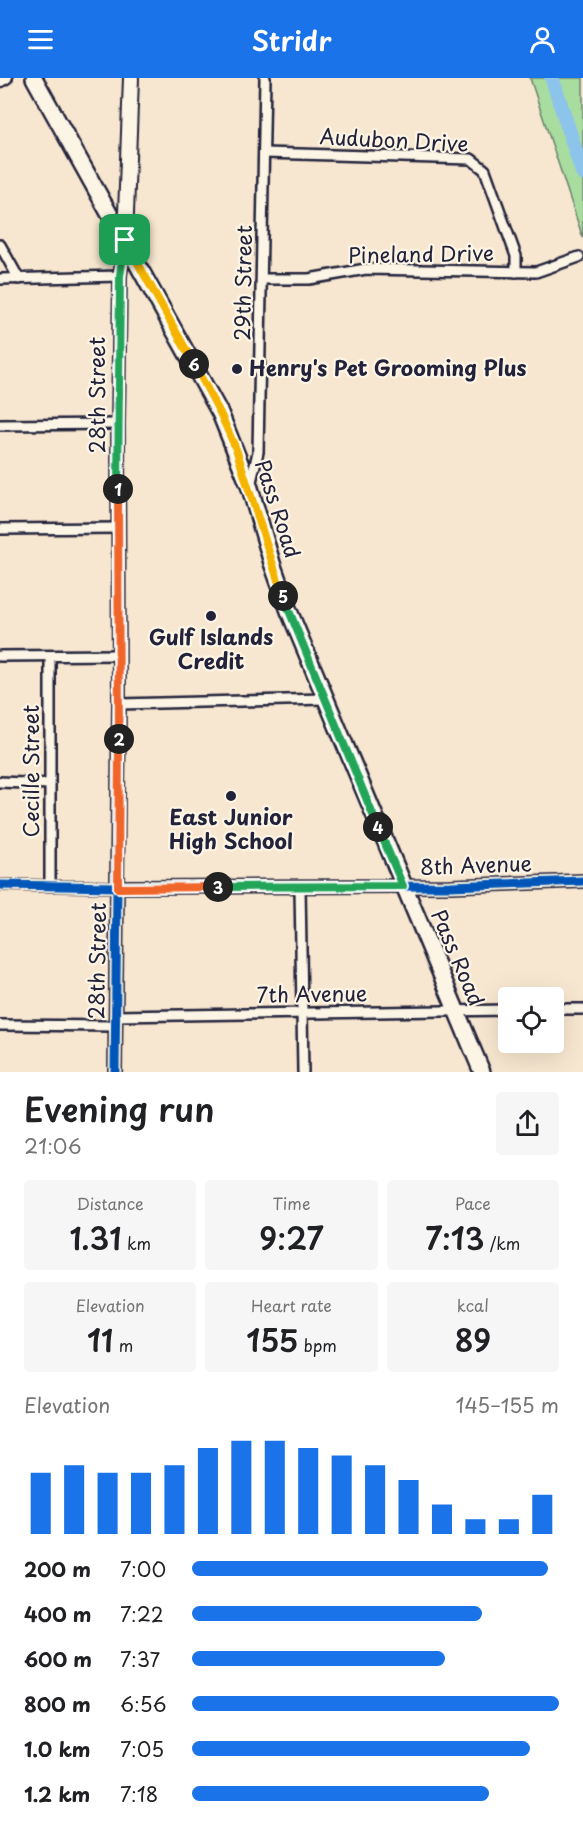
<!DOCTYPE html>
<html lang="en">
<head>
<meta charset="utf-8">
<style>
	body { margin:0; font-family:"Playpen Sans",sans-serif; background:#f6f6f6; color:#202124; height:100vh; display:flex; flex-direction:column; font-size:22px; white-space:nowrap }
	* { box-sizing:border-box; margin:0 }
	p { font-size:20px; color:#757577 }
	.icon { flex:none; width:33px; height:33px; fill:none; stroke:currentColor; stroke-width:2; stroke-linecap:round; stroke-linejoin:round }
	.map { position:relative; height:994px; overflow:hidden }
	.details { display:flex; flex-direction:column; background:#fff; flex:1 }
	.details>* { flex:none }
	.fabs { position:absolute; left:498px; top:909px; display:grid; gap:12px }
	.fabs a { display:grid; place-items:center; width:66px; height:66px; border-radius:6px; background:#fff; box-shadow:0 6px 24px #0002; font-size:30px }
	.pin { position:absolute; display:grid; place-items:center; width:51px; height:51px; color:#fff; margin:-26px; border-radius:12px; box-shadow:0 3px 9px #0006 }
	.km { position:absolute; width:30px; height:30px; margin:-15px; border-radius:50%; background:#222; color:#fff; font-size:16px; line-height:30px; text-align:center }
	.round { display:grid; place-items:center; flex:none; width:63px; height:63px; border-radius:6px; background:#f6f6f6 }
	.overview { display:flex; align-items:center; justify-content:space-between; height:102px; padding:0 24px }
	h1 { font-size:33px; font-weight:600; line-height:45px }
	.stats { display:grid; grid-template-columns:repeat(3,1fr); gap:9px; height:102px; padding:6px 24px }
	.stats div { display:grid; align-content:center; border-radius:6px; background:#f6f6f6; text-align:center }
	.stats b { font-size:30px; font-weight:600 }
	.stats small { font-size:16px; font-weight:400 }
	.stats p { font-size:16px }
	.chart { height:168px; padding:12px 24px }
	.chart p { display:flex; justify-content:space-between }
	.chart svg { width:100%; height:108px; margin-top:6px; stroke:#1a73e8; stroke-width:6 }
	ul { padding:0 24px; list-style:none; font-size:20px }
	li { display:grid; grid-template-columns:96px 72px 1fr; align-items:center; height:45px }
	li i { height:15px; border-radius:8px; background:#1a73e8 }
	header { display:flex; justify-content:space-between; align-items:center; height:78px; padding:0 24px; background:#1a73e8; color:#fff; font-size:27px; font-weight:600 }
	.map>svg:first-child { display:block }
</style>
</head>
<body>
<header><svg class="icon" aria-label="menu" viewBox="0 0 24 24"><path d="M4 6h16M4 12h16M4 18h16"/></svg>Stridr<svg class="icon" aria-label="person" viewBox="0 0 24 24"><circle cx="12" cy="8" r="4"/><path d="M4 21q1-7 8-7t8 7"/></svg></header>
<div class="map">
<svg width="583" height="994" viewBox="0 0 583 994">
	<rect width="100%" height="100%" fill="#f8e7d0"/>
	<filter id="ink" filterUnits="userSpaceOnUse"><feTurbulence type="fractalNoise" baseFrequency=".0167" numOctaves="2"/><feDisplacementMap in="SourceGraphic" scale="12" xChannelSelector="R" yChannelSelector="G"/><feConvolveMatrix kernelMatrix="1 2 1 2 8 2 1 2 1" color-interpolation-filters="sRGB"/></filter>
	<g filter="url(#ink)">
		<path fill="#a9dd9f" stroke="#66806d" stroke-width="1.5" d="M530 0H583V160Z"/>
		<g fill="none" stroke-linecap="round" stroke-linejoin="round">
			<path stroke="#8dc4eb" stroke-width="15" d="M552 0 583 96"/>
			<defs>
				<g id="minor">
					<path d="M0 4 7 0"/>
					<path d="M264 75 471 81 485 92 516 178V194"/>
					<path d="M0 167 19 201"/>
					<path d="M0 201 120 198"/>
					<path d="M262 201H309L366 191 536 194 579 179"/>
					<path d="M0 347 118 346"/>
					<path d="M250 408 258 374 265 0"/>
					<path d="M0 451 119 450"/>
					<path d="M0 578 119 577"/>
					<path d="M50 578V808"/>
					<path d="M119 626 324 621"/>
					<path d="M0 704 50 706"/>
					<path d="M0 807 118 809"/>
					<path d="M300 809 303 994"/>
					<path d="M554 931H583"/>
					<path d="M115 938 508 932"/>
					<path d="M0 947 115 948"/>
				</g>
				<g id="tertiary">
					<path d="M118 809 451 808 583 803"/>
					<path d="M115 994 119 626 118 346 120 198 125 162"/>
				</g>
				<path id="secondary" d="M125 162 131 0"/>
				<path id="primary" d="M34 0 220 335 250 410 272 485 289 533 482 994"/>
			</defs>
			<use href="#minor" stroke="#22223b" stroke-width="14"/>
			<use href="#tertiary" stroke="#22223b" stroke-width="16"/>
			<use href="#secondary" stroke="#22223b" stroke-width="18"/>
			<use href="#primary" stroke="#22223b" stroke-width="20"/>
			<use href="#minor" stroke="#fcf5e5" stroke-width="9"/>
			<use href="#tertiary" stroke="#fcf5e5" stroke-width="12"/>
			<use href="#secondary" stroke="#fcf5e5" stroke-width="14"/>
			<use href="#primary" stroke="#fcf5e5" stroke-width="15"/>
			<defs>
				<g id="cycleway">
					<path d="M0 807 118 809 451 808 583 803"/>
					<path d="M115 994 119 626 118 346 120 198 125 162"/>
				</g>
			</defs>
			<use href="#cycleway" stroke="#fcf5e5" stroke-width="13"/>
			<use href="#cycleway" stroke="#0057b8" stroke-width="9"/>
		</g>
	</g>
	<g fill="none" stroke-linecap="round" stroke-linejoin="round" filter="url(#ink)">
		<defs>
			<path id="split-1" d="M118 411 120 198 125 162"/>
			<path id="split-2" d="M118 411 119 661"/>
			<path id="split-3" d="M119 661 118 810 218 809"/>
			<path id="split-4" d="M218 809 403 808 378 749"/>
			<path id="split-5" d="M283 518 378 749"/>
			<path id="split-6" d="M194 286 220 335 236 371 283 518"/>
			<path id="split-7" d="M125 162 194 286"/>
		</defs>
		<use href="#split-1" stroke="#fff" stroke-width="12"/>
		<use href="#split-2" stroke="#fff" stroke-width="12"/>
		<use href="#split-3" stroke="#fff" stroke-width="12"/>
		<use href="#split-4" stroke="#fff" stroke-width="12"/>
		<use href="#split-5" stroke="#fff" stroke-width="12"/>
		<use href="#split-6" stroke="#fff" stroke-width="12"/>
		<use href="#split-7" stroke="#fff" stroke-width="12"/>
		<use href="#split-1" stroke="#22a559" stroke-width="8"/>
		<use href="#split-2" stroke="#f0652b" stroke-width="8"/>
		<use href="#split-3" stroke="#f0652b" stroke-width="8"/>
		<use href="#split-4" stroke="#22a559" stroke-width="8"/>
		<use href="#split-5" stroke="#22a559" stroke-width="8"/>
		<use href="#split-6" stroke="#f5b400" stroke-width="8"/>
		<use href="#split-7" stroke="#f5b400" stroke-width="8"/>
	</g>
	<g fill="#22223b" stroke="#fcf5e5" stroke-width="2">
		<circle cx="237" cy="291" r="6"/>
		<circle cx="211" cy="538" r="6"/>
		<circle cx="231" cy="718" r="6"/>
	</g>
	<g text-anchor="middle" stroke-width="4.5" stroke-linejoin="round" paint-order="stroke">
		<g font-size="21" fill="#22223b" stroke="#fcf5e5">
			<text transform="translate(394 63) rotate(3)" y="7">Audubon Drive</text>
			<text transform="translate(421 177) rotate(-1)" y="7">Pineland Drive</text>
			<text transform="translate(244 205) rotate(-89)" y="7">29th Street</text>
			<text transform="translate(98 317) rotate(-90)" y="7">28th Street</text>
			<text transform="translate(277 431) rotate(72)" y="7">Pass Road</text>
			<text transform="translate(32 693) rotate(-90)" y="7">Cecille Street</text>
			<text transform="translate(476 788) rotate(-2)" y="7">8th Avenue</text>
			<text transform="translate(457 880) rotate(67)" y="7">Pass Road</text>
			<text transform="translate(98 883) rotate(-89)" y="7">28th Street</text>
			<text transform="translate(312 917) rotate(-1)" y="7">7th Avenue</text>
		</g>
		<g font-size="21" font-weight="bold" fill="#22223b" stroke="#fcf5e5">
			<text x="249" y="298" text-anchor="start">Henry's Pet Grooming Plus</text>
			<text x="211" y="567">Gulf Islands<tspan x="211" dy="24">Credit</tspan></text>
			<text x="231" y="747">East Junior<tspan x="231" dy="24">High School</tspan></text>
		</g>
	</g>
</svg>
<div class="fabs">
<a><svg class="icon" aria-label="locate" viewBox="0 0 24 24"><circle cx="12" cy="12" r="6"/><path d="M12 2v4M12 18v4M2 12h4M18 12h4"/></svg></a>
</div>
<div class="pin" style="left:125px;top:162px;background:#1e9e55"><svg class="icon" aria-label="arrive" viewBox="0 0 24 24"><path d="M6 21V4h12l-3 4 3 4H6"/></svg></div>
<b class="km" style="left:118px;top:411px">1</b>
<b class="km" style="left:119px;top:661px">2</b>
<b class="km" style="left:218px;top:809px">3</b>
<b class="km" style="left:378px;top:749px">4</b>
<b class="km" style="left:283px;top:518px">5</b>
<b class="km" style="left:194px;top:286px">6</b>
</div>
<section class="details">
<div class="overview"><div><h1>Evening run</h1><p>21:06</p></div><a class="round"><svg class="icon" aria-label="share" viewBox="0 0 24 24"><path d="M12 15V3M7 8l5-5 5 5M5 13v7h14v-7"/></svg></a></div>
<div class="stats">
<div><p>Distance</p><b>1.31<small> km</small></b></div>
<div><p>Time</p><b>9:27</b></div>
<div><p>Pace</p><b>7:13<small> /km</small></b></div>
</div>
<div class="stats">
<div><p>Elevation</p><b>11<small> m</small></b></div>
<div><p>Heart rate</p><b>155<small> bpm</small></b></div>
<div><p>kcal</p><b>89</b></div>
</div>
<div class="chart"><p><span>Elevation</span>145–155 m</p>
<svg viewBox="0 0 160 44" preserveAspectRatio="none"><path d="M5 44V19M15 44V16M25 44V19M35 44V19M45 44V16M55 44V9M65 44V6M75 44V6M85 44V9M95 44V12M105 44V16M115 44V22M125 44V32M135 44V38M145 44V38M155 44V28"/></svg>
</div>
<ul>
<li><b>200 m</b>7:00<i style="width:97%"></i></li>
<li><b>400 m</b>7:22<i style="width:79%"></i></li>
<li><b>600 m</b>7:37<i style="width:69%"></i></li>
<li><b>800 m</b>6:56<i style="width:100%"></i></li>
<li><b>1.0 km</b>7:05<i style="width:92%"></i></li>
<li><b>1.2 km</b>7:18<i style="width:81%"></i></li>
</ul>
</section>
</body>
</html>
